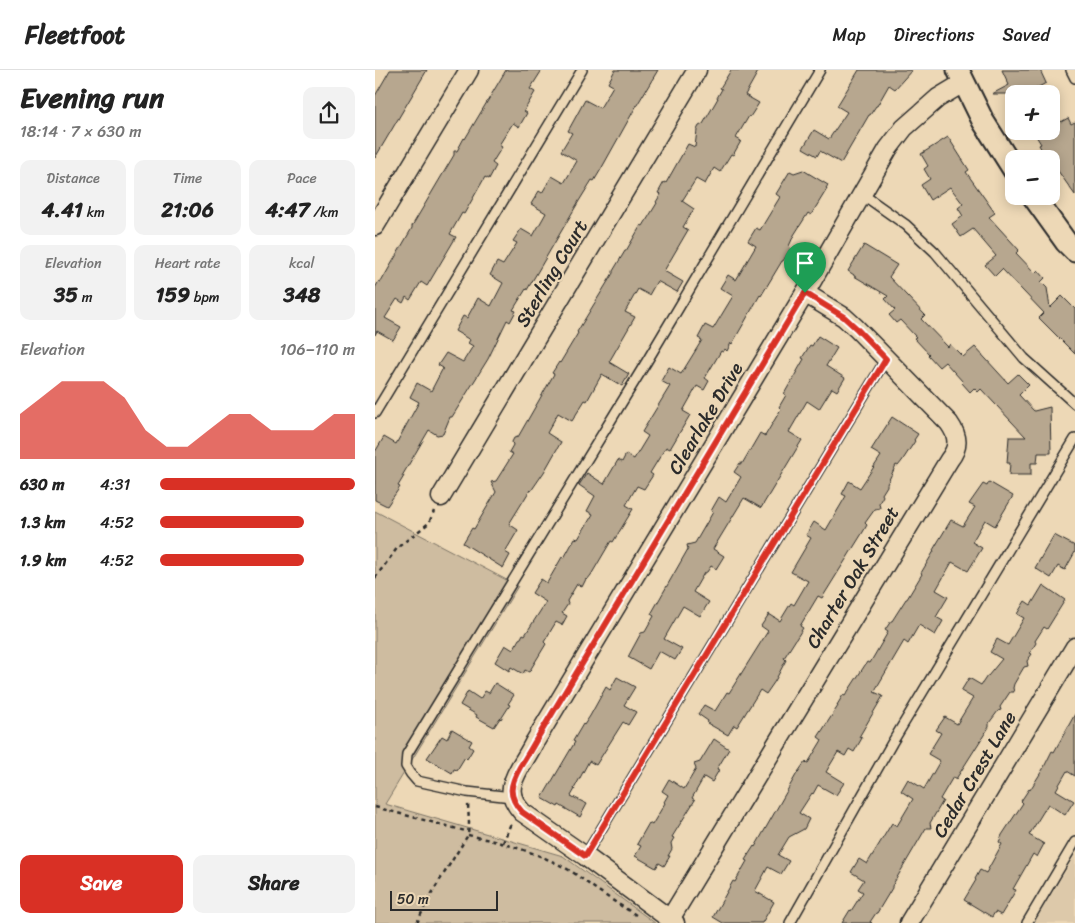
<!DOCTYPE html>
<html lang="en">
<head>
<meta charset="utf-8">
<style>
	body { margin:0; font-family:Sriracha,sans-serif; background:#f2f2f2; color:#222; height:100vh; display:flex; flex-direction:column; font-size:19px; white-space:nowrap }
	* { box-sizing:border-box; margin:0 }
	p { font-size:16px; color:#767676 }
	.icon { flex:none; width:28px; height:28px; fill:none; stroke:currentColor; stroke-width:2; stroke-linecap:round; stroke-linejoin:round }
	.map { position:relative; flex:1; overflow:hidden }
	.side { display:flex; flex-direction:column; background:#fff; width:375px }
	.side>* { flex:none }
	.fabs { position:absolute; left:630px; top:15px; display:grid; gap:10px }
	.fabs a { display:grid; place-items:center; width:55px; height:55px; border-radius:10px; background:#fff; box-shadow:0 2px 12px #0003; font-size:25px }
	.scale { position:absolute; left:15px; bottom:12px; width:108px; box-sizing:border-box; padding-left:5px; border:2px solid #2b2b2b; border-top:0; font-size:14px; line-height:18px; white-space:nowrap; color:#2b2b2b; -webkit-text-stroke:4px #edd8b6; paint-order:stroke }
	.pin { position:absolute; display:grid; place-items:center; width:42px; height:42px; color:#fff; margin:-51px -21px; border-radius:50% 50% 50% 0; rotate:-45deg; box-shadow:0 0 5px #0007 }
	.pin .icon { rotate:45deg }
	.round { display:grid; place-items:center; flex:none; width:52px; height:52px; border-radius:10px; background:#f2f2f2 }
	.head { display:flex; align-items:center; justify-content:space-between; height:85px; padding:0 20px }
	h1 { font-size:28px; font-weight:700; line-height:38px }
	.metrics { display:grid; grid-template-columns:repeat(3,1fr); gap:8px; height:85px; padding:5px 20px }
	.metrics div { display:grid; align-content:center; border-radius:10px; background:#f2f2f2; text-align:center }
	.metrics b { font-size:21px; font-weight:700 }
	.metrics small { font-size:14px; font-weight:400 }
	.metrics p { font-size:14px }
	.chart { height:140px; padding:10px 20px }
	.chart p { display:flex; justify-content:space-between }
	.chart svg { width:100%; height:90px; margin-top:5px; fill:#d93025; opacity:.7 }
	.primary-button { display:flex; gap:10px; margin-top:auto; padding:10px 20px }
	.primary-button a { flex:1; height:58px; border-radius:10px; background:#d93025; color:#fff; font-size:20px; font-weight:700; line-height:58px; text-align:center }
	.primary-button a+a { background:#f2f2f2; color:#222 }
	ul { padding:0 20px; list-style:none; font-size:16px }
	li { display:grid; grid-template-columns:80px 60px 1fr; align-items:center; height:38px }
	li i { height:12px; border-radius:6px; background:#d93025 }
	header { display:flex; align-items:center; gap:30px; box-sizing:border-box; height:70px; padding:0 25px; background:#fff; border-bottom:1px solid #e0e0e0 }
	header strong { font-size:24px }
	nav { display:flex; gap:28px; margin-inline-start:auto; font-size:18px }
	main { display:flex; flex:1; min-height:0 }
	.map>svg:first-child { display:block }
</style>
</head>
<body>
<header>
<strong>Fleetfoot</strong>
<nav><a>Map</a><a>Directions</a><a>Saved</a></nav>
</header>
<main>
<section class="side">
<div class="head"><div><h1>Evening run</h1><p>18:14 · 7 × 630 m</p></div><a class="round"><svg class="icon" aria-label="share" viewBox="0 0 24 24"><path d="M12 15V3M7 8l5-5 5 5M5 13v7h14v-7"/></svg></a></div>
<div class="metrics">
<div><p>Distance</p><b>4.41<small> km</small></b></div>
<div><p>Time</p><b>21:06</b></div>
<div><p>Pace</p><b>4:47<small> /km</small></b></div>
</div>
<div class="metrics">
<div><p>Elevation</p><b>35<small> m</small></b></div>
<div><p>Heart rate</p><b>159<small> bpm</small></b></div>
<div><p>kcal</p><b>348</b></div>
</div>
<div class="chart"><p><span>Elevation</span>106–110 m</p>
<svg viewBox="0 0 160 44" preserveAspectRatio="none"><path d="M0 44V22L10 14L20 6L30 6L40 6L50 14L60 30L70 38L80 38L90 30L100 22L110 22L120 30L130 30L140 30L150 22L160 22V44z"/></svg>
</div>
<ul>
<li><b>630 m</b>4:31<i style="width:100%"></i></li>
<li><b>1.3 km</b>4:52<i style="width:74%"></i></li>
<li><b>1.9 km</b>4:52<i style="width:74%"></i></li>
</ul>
<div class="primary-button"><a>Save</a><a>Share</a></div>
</section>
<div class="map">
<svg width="700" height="853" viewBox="0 0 700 853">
	<rect width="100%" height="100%" fill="#edd8b6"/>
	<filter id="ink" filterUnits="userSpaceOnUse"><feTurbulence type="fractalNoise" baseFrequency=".02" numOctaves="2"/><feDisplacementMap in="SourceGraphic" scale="10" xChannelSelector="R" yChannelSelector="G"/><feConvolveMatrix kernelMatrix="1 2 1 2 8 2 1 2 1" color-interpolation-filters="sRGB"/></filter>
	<g filter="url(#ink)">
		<path fill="#ddc9aa" d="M700 786V853H659Z"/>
		<path fill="#cebca0" stroke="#7c7466" d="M0 441 143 516 10 734 188 786 280 853H0Z"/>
		<g fill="#b7a78f" stroke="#2b2b2b">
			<path d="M15 0H52L0 88V26Z"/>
			<path d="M131 0H167L155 19 160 22 149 41 152 43 144 57 138 53 124 75 127 77 117 93 121 96 114 109 110 107 89 144 87 143 75 164 81 167 52 216 46 212 35 230 31 227 28 233 22 229 10 248 26 257 18 270 2 261 0 265V218L4 211 6 212 37 158V156L79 85V81H82L89 68 90 69Z"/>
			<path d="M240 0H283L259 40 225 101 219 111 217 110 204 131 152 220 151 219 138 240 141 241 135 252 132 250 113 289 77 347H75L68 364 62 365 54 360 27 406H29L23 416 25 417 12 436 0 430V382L9 367 21 374 44 332 35 327 42 313 56 321 68 298 63 295 71 283 88 292 98 276 93 273 95 270 80 261 88 246 92 248 103 228 116 236 128 213 115 205 122 192 128 195 142 173 138 171 146 159 158 166 171 143 156 134 164 121 167 123 177 106 189 113 202 91 186 81 197 63 193 61 210 30 225 38 238 16 233 13Z"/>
			<path d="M356 0H384L370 25 384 33 375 47 374 46 361 68 366 71 358 85 356 84 345 102 339 98 330 114 321 109 307 131 319 139 308 157 313 160 289 201 308 212 302 222 282 211 274 225 263 219 250 242 260 247 234 292 254 304 247 316 227 304 212 331 210 330 197 351 183 343 172 363 186 372 169 402 156 421 155 420 134 454 143 460 130 482 135 485 128 498 88 473 97 458 99 459 121 422 116 412 121 411 138 384 134 382 138 375 137 372 139 368 143 367 179 304 177 303 184 292 185 293 203 263 202 262 238 203V201L250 181H251L266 155 268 156 282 133 281 132 286 124 283 123 289 112 291 113 313 74 320 77 322 60 324 56 328 54 343 28H342L347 19 345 18Z"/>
			<path d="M484 0H537L520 19 514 15 502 36H501L495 45H494L466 93 445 81 442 86 428 78 439 60 454 69 472 42 462 36Z"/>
			<path d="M627 0H665L671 13 658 20 660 24H617L634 15Z"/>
			<path d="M676 37 686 52 693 48 696 54 700 52V125L676 91V89H674L672 86 671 87 664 75 666 74 658 61H676Z"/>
			<path d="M573 67 594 100 591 102 620 143 614 147 644 180 641 183 660 203 663 200 670 208 666 212 672 218 675 238 687 226 700 239V284L664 248 669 243 627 199 620 206 610 195 621 186 598 159 586 167 577 154 588 146 583 138 588 134 575 117 555 130 546 115 555 109 549 99 553 96 546 84Z"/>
			<path d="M428 100 453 115 451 118 452 119 436 145 433 143 419 165 414 176 416 178 408 191H407L386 226 385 225 357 274 356 273 352 281 350 279 348 282 346 281 330 308 334 311 329 320 322 316 308 341 315 345 295 379 291 377 275 403 278 405 269 419 262 416 251 435 258 439 238 472 236 471 216 505 212 510 211 509 207 517 202 514 192 531 193 534 187 543 192 546 187 555 181 552 169 572 171 574 154 602 150 600 148 604 136 597 134 601 120 592 130 575 138 580 144 569 146 568 148 564 150 565 171 532 157 523 166 509 172 513 187 487 189 488 200 468 203 469 218 444 212 441 220 426 204 415 212 403 229 414 243 390 247 392 251 384 259 389 273 366 267 362 295 316 286 311 294 297 306 304 327 270 323 268 330 255 338 259 358 226 345 218 353 205 361 210 381 176 373 171 381 158 385 160 405 127 401 124 415 101 419 103Z"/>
			<path d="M489 175 522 195 514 207 550 245 546 249 573 277 575 274 588 287 600 277 633 313 643 304 654 315 644 325 659 341 675 337 676 383H663L662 393H656V405H634L635 393H632L634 367H651L606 319 603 322 599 318 595 322 587 313 588 312 570 292 564 297 553 285 554 284 539 268 541 267 525 250 521 253 514 245 520 240 510 229 513 226 479 206V205L473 201Z"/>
			<path d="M443 266 462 278 451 296 470 308 462 321 457 318 444 339 432 331 414 362 427 370 386 438 369 428 338 479 349 486 341 499 336 496 332 502 329 503 318 522 334 532 325 546 308 536 289 569 307 579 300 590 284 581 274 599 253 587 266 563 270 562 279 546 276 544 313 479 312 475 320 473 338 442 336 441 344 427 351 432 366 407 359 402 365 393 367 394 385 363 390 366 406 339 404 337 411 325 409 324 429 289 427 288 435 275 437 276Z"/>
			<path d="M517 347 543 364 539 370 540 371 527 391 523 396 521 395 512 414V416L507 424 508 426 504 433 505 438 500 439 490 453 492 455 488 462 447 528 443 526 425 556 428 558 409 588 411 590 400 611 391 624 385 620 362 657 359 655 353 665 332 653 333 651 323 644 329 635 340 641 352 622 354 623 393 561 386 556 394 544 405 551 416 533 419 535 433 511 416 502 436 468 431 465 439 452 451 460 471 426 467 424 474 411 485 418 506 386 496 380Z"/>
			<path d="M614 412 638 426 620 456 610 450 597 472 607 478 593 501 577 492 561 520 573 527 561 547 568 551 560 565 544 555 533 574 529 571 499 622 508 626 484 667 487 668 479 682 474 679 470 686 463 682 451 702 469 713 461 725 443 715 438 724 437 723 424 743 434 749 429 759 414 767 403 785 414 791 406 804 393 797 380 821 399 832 387 853H348L338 847 358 811 360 812 372 791 370 790 379 776 380 777 421 705 430 692 433 693 447 670 443 667 463 636 462 635 468 625 470 626 492 592 495 593 513 562 510 560 516 551H517L531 529H532L547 504 546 503 559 481 558 480 576 450 588 456 600 437 594 434 608 414 612 416Z"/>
			<path d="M679 465 700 476V482L690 500 683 496 676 508 660 498Z"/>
			<path d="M668 515 690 530 672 559 669 557 660 571 661 573 655 583 657 584 652 591 653 596 649 597 639 614 638 618 639 622H635L625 637 626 640 623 641 614 653V657L581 709 578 707 565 729 568 731 555 753 556 758H551L517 816V818L502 843H501L495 852 497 853H467L475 840 476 841 488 822 483 819 489 810 476 802 484 789 492 794 517 753 522 756 538 729 526 721 533 709 549 719 565 691 553 684 566 663 561 660 570 647 582 654 598 628 586 621 594 608 606 615 612 606H613L627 589 615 582 622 569 633 575 649 548 642 544 650 531 656 535Z"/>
			<path d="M242 607 260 617 249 635 261 642 253 655 248 652 221 695 214 691 199 719H200L196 726 212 734 205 747 184 735 183 737 167 728 200 672 198 671 208 654 209 655 215 646 231 617 235 620Z"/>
			<path d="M120 613 139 625 133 634 135 635 126 649 125 648 119 657 101 647 102 645 85 635 93 621 105 629 110 621 114 623Z"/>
			<path d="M700 644V706L692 701 681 720 699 731 690 745 673 734 654 765 669 774 662 787 658 784 638 819 641 820 626 845 620 842 617 847 589 830 601 810 600 809 605 800 611 803 627 774 624 772 627 765 648 733 646 731 654 719 655 720 668 699 677 681 679 682Z"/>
			<path d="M77 659 97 671 94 676 98 679 92 689 90 687 82 700 79 699 77 703 52 688 67 666 72 669Z"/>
			<path d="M339 669 354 679 342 699 344 700 337 712 329 707 317 728 320 730 297 767 299 768 296 773 297 779 293 786H295L289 796 284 793 281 798 260 786 266 776 262 774 274 753 277 755 290 733 289 732 293 725 287 721 294 709 309 719 321 699 319 694 325 692Z"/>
		</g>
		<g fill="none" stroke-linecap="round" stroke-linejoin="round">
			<defs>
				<g id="service">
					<path d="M696 0 700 8"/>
					<path d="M487 124 531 155 560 182 649 288 700 334"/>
					<path d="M0 343 207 0"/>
					<path d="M137 727 92 722 42 711 36 704 31 696 32 684 272 291 445 0"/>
					<path d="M210 786 511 289"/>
					<path d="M415 853 517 673 700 369"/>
					<path d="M652 853 700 772"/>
				</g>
				<g id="minor">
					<path d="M0 156 94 0"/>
					<path d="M66 427 322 0"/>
					<path d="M295 849 574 390C584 377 584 367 574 353L481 258 469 247 430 223"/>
					<path d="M300 853 210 786 147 742C132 725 135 715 145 697 150 689 155 681 159 673L430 223 513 79 529 58 563 28 588 13"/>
					<path d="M534 853 700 577"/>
				</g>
				<g id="tertiary">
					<path d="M583 0 608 51 639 100"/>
					<path d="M658 126 691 172 700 181"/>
				</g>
			</defs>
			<use href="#service" stroke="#2b2b2b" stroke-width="12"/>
			<use href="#minor" stroke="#2b2b2b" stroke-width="21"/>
			<use href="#tertiary" stroke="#2b2b2b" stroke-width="25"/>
			<g stroke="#2b2b2b" stroke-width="2.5" stroke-dasharray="4 4" stroke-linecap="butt">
				<path d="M0 508 23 477 54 453 59 441"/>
				<path d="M0 737 94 762"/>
				<path d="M93 765C129 773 162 782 194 800 204 806 213 814 222 820 235 829 248 837 261 845"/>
				<path d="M128 773 136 753"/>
				<path d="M42 853 48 840 60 818 93 765 94 753 93 734"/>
			</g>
			<use href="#service" stroke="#edd8b6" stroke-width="9"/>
			<use href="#minor" stroke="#edd8b6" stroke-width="18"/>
			<use href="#tertiary" stroke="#edd8b6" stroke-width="21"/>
		</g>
	</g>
	<g fill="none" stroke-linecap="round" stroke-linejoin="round" filter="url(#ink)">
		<defs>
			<path id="route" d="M430 223 469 247 481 258 511 289 210 786 147 742C132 725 135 715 145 697 150 689 155 681 160 672Z"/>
		</defs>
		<use href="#route" stroke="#fff" stroke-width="10"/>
		<use href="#route" stroke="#d93025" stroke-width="6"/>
	</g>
	<g text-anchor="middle" stroke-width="4.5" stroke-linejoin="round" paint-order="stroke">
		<g font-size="19" fill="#2b2b2b" stroke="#edd8b6">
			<text transform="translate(176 203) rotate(-59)" y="7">Sterling Court</text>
			<text transform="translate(330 348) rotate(-59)" y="7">Clearlake Drive</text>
			<text transform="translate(477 507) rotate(-59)" y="7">Charter Oak Street</text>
			<text transform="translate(599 704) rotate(-59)" y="7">Cedar Crest Lane</text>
		</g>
	</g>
</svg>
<div class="fabs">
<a>+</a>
<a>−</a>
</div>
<div class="scale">50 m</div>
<div class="pin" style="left:430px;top:223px;background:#1e9e55"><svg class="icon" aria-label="arrive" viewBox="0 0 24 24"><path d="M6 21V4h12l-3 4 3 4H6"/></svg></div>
</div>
</main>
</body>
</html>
